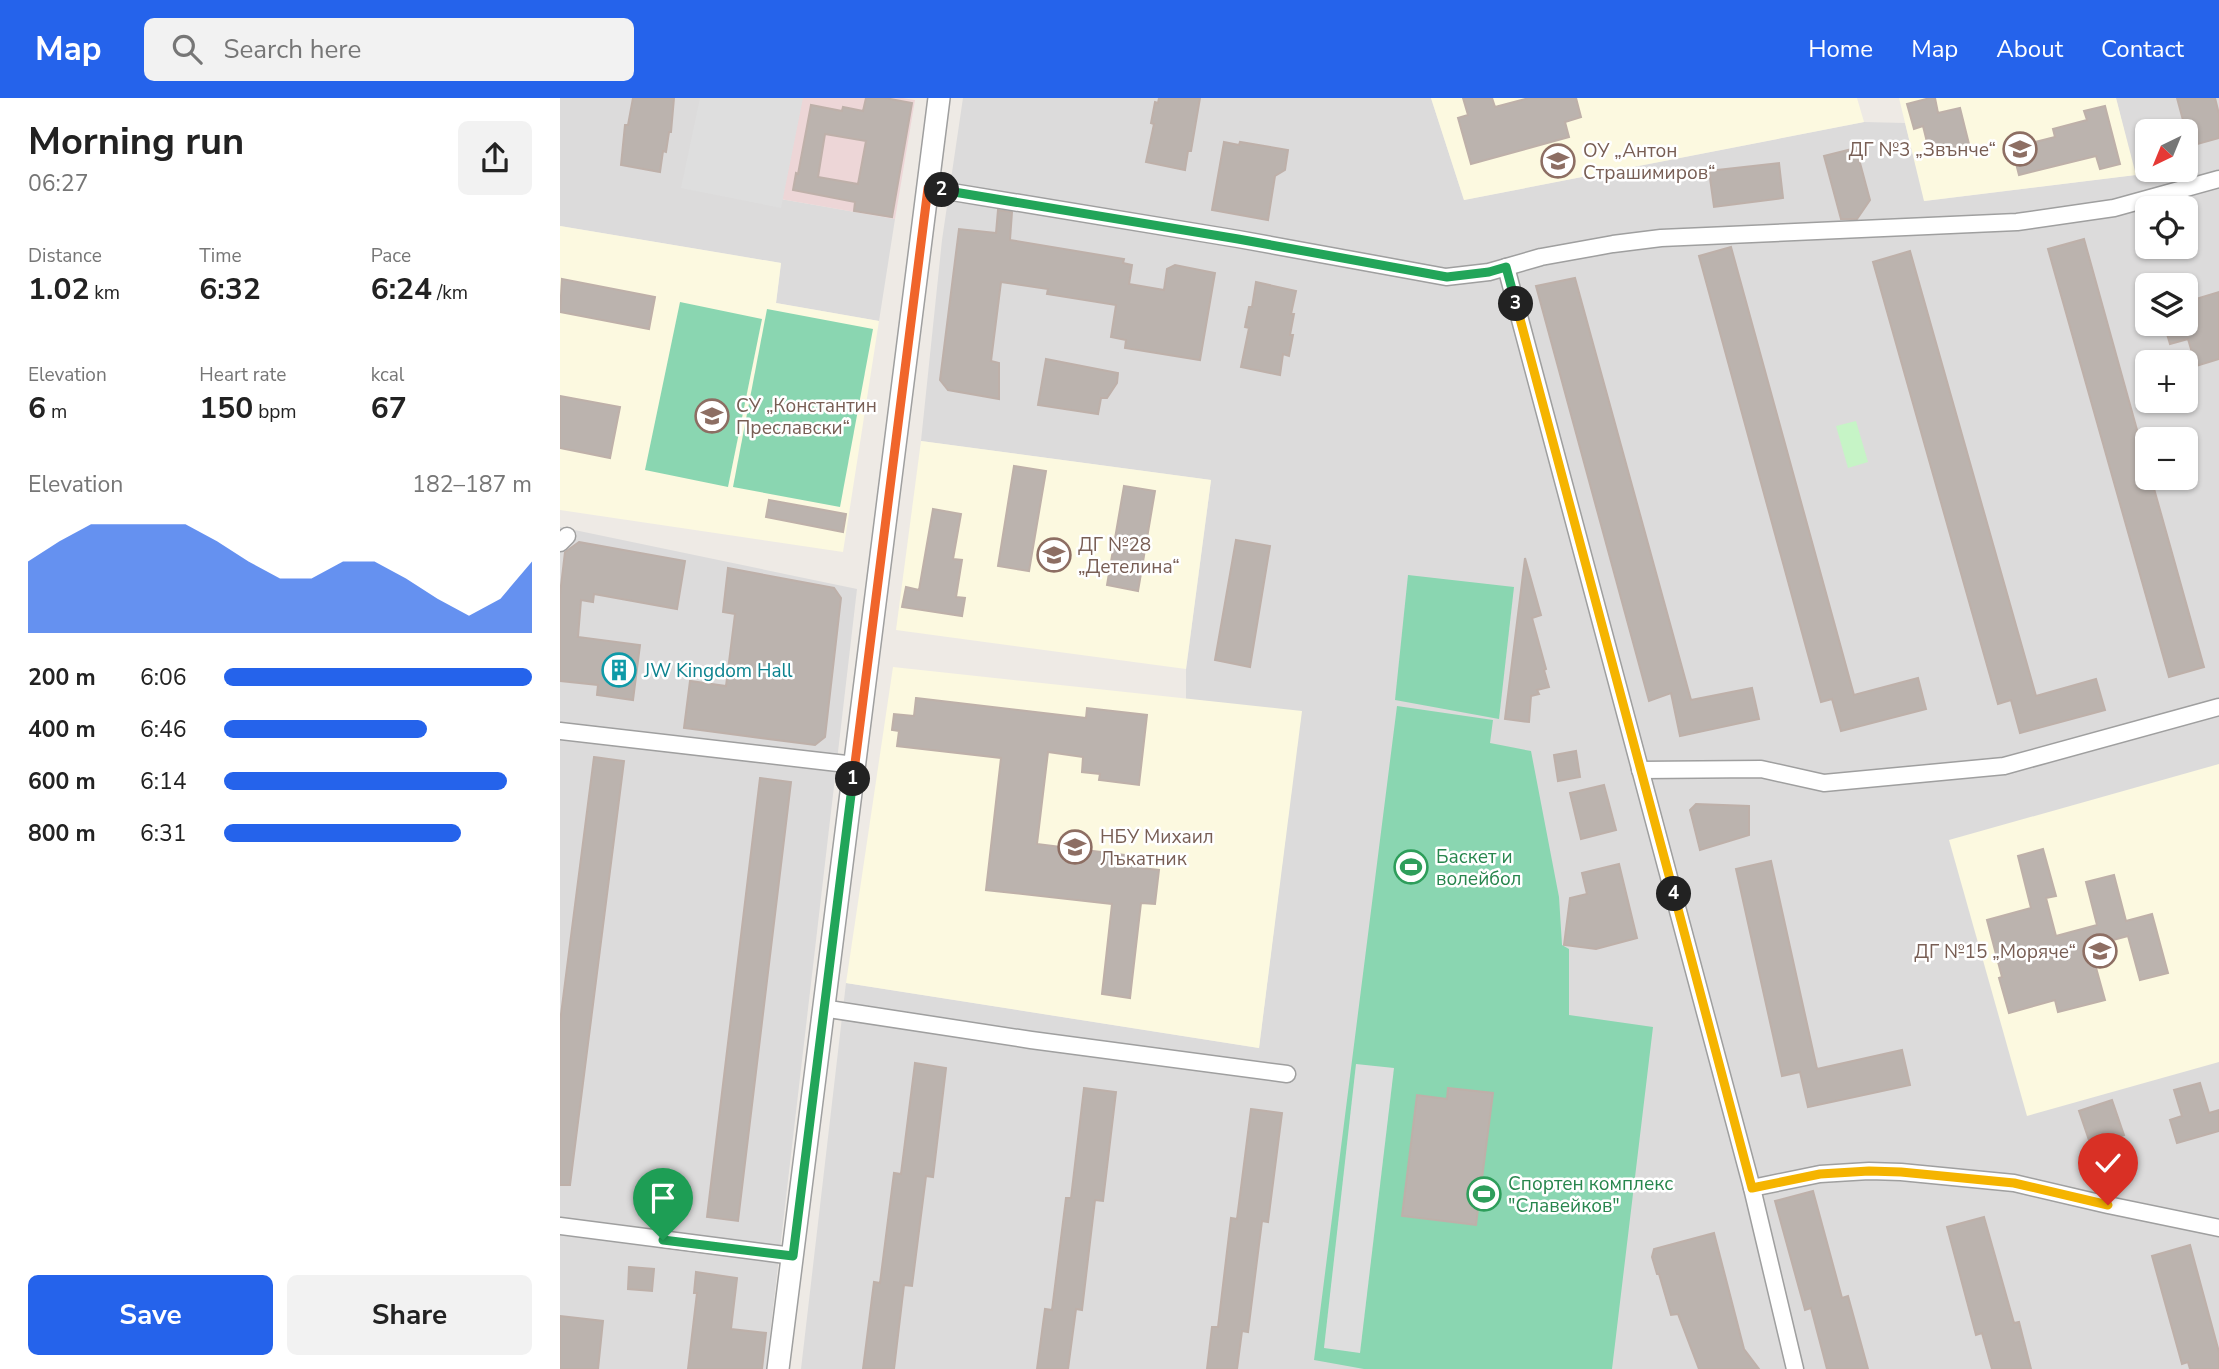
<!DOCTYPE html>
<html lang="en">
<head>
<meta charset="utf-8">
<style>
	body { margin:0; font-family:"Nunito Sans",sans-serif; background:#f2f2f2; color:#222; height:100vh; display:flex; flex-direction:column; font-size:26px; white-space:nowrap }
	* { box-sizing:border-box; margin:0 }
	p { font-size:23px; color:#767676 }
	.icon { flex:none; width:38px; height:38px; fill:none; stroke:currentColor; stroke-width:2; stroke-linecap:round; stroke-linejoin:round }
	.map { position:relative; flex:1; overflow:hidden }
	.details { display:flex; flex-direction:column; background:#fff; width:560px }
	.details>* { flex:none }
	.needle { width:46px; rotate:223deg }
	.controls { position:absolute; left:1575px; top:21px; display:grid; gap:14px }
	.controls a { display:grid; place-items:center; width:63px; height:63px; border-radius:10px; background:#fff; box-shadow:0 2px 5px #0004; font-size:35px }
	.pin { position:absolute; display:grid; place-items:center; width:60px; height:60px; color:#fff; margin:-72px -30px; border-radius:50% 50% 50% 0; rotate:-45deg; box-shadow:0 0 7px #0007 }
	.pin .icon { rotate:45deg }
	.km { position:absolute; width:35px; height:35px; margin:-18px; border-radius:50%; background:#222; color:#fff; font-size:19px; line-height:35px; text-align:center }
	.round { display:grid; place-items:center; flex:none; width:74px; height:74px; border-radius:10px; background:#f2f2f2 }
	.headline { display:flex; align-items:center; justify-content:space-between; height:119px; padding:0 28px }
	h1 { font-size:38px; font-weight:700; line-height:52px }
	.stats { display:grid; grid-template-columns:repeat(3,1fr); gap:10px; height:119px; padding:7px 28px }
	.stats div { display:grid; align-content:center }
	.stats b { font-size:30px; font-weight:700 }
	.stats small { font-size:19px; font-weight:400 }
	.stats p { font-size:19px }
	.chart { height:196px; padding:14px 28px }
	.chart p { display:flex; justify-content:space-between }
	.chart svg { width:100%; height:126px; margin-top:7px; fill:#2563eb; opacity:.7 }
	.action { display:flex; gap:14px; margin-top:auto; padding:14px 28px }
	.action a { flex:1; height:80px; border-radius:10px; background:#2563eb; color:#fff; font-size:28px; font-weight:700; line-height:80px; text-align:center }
	.action a+a { background:#f2f2f2; color:#222 }
	ul { padding:0 28px; list-style:none; font-size:23px }
	li { display:grid; grid-template-columns:112px 84px 1fr; align-items:center; height:52px }
	li i { height:18px; border-radius:9px; background:#2563eb }
	header { display:flex; align-items:center; gap:42px; box-sizing:border-box; height:98px; padding:0 35px; background:#2563eb; color:#fff }
	header strong { font-size:33px }
	nav { display:flex; gap:38px; margin-inline-start:auto; font-size:24px }
	.search { width:490px; height:63px; background:#f2f2f2; display:flex; align-items:center; gap:18px; box-sizing:border-box; padding:0 24px; border-radius:10px; color:#767676; font-size:26px }
	main { display:flex; flex:1; min-height:0 }
	.map>svg:first-child { display:block }
</style>
</head>
<body>
<header>
<strong>Map</strong>
<div class="search"><svg class="icon" aria-label="search" viewBox="0 0 24 24"><circle cx="10" cy="10" r="6"/><path d="M15 15l6 6"/></svg>Search here</div>
<nav><a>Home</a><a>Map</a><a>About</a><a>Contact</a></nav>
</header>
<main>
<section class="details">
<div class="headline"><div><h1>Morning run</h1><p>06:27</p></div><a class="round"><svg class="icon" aria-label="share" viewBox="0 0 24 24"><path d="M12 15V3M7 8l5-5 5 5M5 13v7h14v-7"/></svg></a></div>
<div class="stats">
<div><p>Distance</p><b>1.02<small> km</small></b></div>
<div><p>Time</p><b>6:32</b></div>
<div><p>Pace</p><b>6:24<small> /km</small></b></div>
</div>
<div class="stats">
<div><p>Elevation</p><b>6<small> m</small></b></div>
<div><p>Heart rate</p><b>150<small> bpm</small></b></div>
<div><p>kcal</p><b>67</b></div>
</div>
<div class="chart"><p><span>Elevation</span>182–187 m</p>
<svg viewBox="0 0 160 44" preserveAspectRatio="none"><path d="M0 44V19L10 12L20 6L30 6L40 6L50 6L60 12L70 19L80 25L90 25L100 19L110 19L120 25L130 32L140 38L150 32L160 19V44z"/></svg>
</div>
<ul>
<li><b>200 m</b>6:06<i style="width:100%"></i></li>
<li><b>400 m</b>6:46<i style="width:66%"></i></li>
<li><b>600 m</b>6:14<i style="width:92%"></i></li>
<li><b>800 m</b>6:31<i style="width:77%"></i></li>
</ul>
<div class="action"><a>Save</a><a>Share</a></div>
</section>
<div class="map">
<svg width="1659" height="1271" viewBox="0 0 1659 1271">
	<rect width="100%" height="100%" fill="#eeeae5"/>
	<g fill="#dcdbdb" fill-rule="evenodd">
		<path d="M0 0H196L180 94 335 121 319 223 216 205 221 165 0 128Z"/>
		<path d="M403 0H871L904 102 1304 24 1345 25 1365 103 1575 77 1556 0H1659V1271H241L286 885 699 950 741 614 626 601V571L651 382 361 343 382 142ZM1587 33H1626V72H1587ZM1587 110H1626V149H1587ZM1587 187H1626V226H1587ZM1587 264H1626V303H1587ZM1587 341H1626V380H1587Z"/>
		<path d="M0 429 297 491 206 1271H0Z"/>
	</g>
	<path fill="#edd6d7" d="M196 0H342L355 2 335 121 180 94Z"/>
	<g fill="#fcf9e0">
		<path d="M871 0H1297L1304 24 904 102Z"/>
		<path d="M1339 0H1556L1576 77 1364 103Z"/>
		<path d="M0 128 221 165 216 205 319 223 283 454 0 412Z"/>
		<path d="M361 343 651 382 626 571 336 532Z"/>
		<path d="M333 569 742 613 699 950 286 885Z"/>
		<path d="M1659 666V964L1467 1018 1389 742Z"/>
	</g>
	<path fill="#c6f4c6" d="M1296 323 1308 364 1288 370 1276 328Z"/>
	<g fill="#8ad6b1">
		<path d="M120 204 202 221 168 389 85 372Z"/>
		<path d="M207 211 313 231 280 409 173 389Z"/>
		<path d="M848 477 954 489 939 621 835 602Z"/>
		<path d="M837 608 933 622 930 645 971 653 999 799 1002 847 1009 851V917L1093 929 1052 1271H804L754 1262Z"/>
	</g>
	<g fill="#dedede">
		<path d="M140 0H243L221 110 121 90Z"/>
		<path d="M796 966 834 970 800 1255 764 1250Z"/>
	</g>
	<g fill="#bbb3ae" stroke="#beb0a9" stroke-width="2" fill-rule="evenodd">
		<path d="M73 0H114L111 34H109L106 54 103 53 100 74 61 67 65 27H68Z"/>
		<path d="M306 0H325L352 5 332 119 294 113 295 104 233 92 236 75 238 76 251 7 282 13 283 9 303 13ZM265 36 306 43 298 86 258 79Z"/>
		<path d="M599 0H640L631 53H628L625 72 586 64 594 26 591 25 595 4 598 5Z"/>
		<path d="M903 0H932L935 9 969 0H1016L1021 19 1005 24 1009 39 911 66 898 20 908 17Z"/>
		<path d="M1370 0H1375L1378 15 1400 10 1409 46 1370 56 1363 28 1354 31 1347 6Z"/>
		<path d="M1617 0H1655L1659 16V40L1630 48Z"/>
		<path d="M1545 8 1560 66 1540 71 1536 58 1459 77 1452 50 1495 39 1493 31 1527 22 1524 13Z"/>
		<path d="M664 44 679 47 680 44 728 52 725 72 715 78 708 122 652 112Z"/>
		<path d="M1296 50 1310 102 1297 121H1281L1264 58Z"/>
		<path d="M1219 65 1223 100 1154 109 1149 73Z"/>
		<path d="M438 112 452 114 450 142 564 161 563 165 572 167 569 186 604 192 607 171 615 167 655 175 640 262 565 250 566 242 551 239 556 207 487 196 488 191 441 184 431 263 439 265V301L388 292 380 282 399 131 436 135Z"/>
		<path d="M1524 141 1587 368V380H1591L1644 569 1609 579 1488 151Z"/>
		<path d="M1171 149 1294 597 1358 580 1366 611 1281 633 1272 601 1261 604 1139 158Z"/>
		<path d="M1350 153 1476 598 1536 581 1545 612 1460 635 1451 602 1438 606 1313 164Z"/>
		<path d="M1015 180 1131 602 1192 590 1199 621 1120 638 1111 595 1089 603 976 188Z"/>
		<path d="M2 181 95 199 89 231 0 214Z"/>
		<path d="M696 184 736 193 731 216H734L730 237H733L729 258 723 256 720 277 681 269 689 230 685 229 689 209H692Z"/>
		<path d="M1659 194V261L1636 268 1628 241 1610 246 1604 226H1626V204Z"/>
		<path d="M486 261 558 275 557 285 547 300H541L538 316 478 307Z"/>
		<path d="M0 298 60 309 50 360 0 350Z"/>
		<path d="M454 368 486 373 469 473 438 468Z"/>
		<path d="M564 388 595 393 578 493 547 487Z"/>
		<path d="M209 402 286 416 283 434 206 419Z"/>
		<path d="M373 411 401 416 393 461 402 462 396 499 405 500 402 518 342 509 346 489 359 492Z"/>
		<path d="M676 442 710 448 690 569 655 562Z"/>
		<path d="M19 444 125 463 117 511 34 496 33 504 21 502 18 539 80 547 73 602 37 597 38 587 0 583V496L5 454Z"/>
		<path d="M965 460 981 517 972 520 986 571 984 572 989 589 977 592 979 596 971 598 969 624 945 621Z"/>
		<path d="M168 470 274 490 281 500 265 639 255 647 124 630 130 583 166 588 175 516 163 514Z"/>
		<path d="M356 600 526 620 527 610 587 617 579 687 539 682 540 676 522 674 523 659 488 654 477 746 582 759 581 770 599 772 595 806 581 805 570 900 542 896 552 806 426 792 441 660 337 648 339 633 332 632 334 616 354 618Z"/>
		<path d="M1016 653 1020 679 998 683 994 657Z"/>
		<path d="M34 659 64 663 10 1087H0V924Z"/>
		<path d="M200 680 231 684 178 1123 147 1119Z"/>
		<path d="M1044 687 1056 732 1021 741 1010 695Z"/>
		<path d="M1136 706 1189 708V737L1140 752 1130 712Z"/>
		<path d="M1483 751 1496 798 1486 800 1496 838 1537 827 1526 784 1554 777 1566 823 1592 816 1608 875 1580 882 1568 838 1530 848 1545 902 1498 914 1495 902 1449 915 1439 880 1442 879 1427 822 1471 810 1458 758Z"/>
		<path d="M1211 763 1257 971 1342 952 1350 987 1248 1009 1240 974 1222 978 1176 771Z"/>
		<path d="M1059 766 1077 840 1036 851 1004 847 1010 800 1027 796 1022 775Z"/>
		<path d="M355 965 386 970 373 1079 366 1078 352 1188 344 1187 334 1271H303L314 1184 320 1185 334 1075 341 1076Z"/>
		<path d="M1640 985 1649 1015 1659 1012V1033L1617 1045 1610 1022 1622 1018 1614 992Z"/>
		<path d="M524 990 556 994 543 1103 535 1102 522 1212 516 1211 508 1271H477L485 1211 492 1212 506 1100H511Z"/>
		<path d="M888 990 933 995 916 1127 842 1118 857 997 887 1001Z"/>
		<path d="M1552 1002 1564 1037 1531 1048 1519 1013Z"/>
		<path d="M691 1011 722 1015 708 1124 702 1123 688 1234 682 1233 677 1271H647L652 1229H658L671 1120 677 1121Z"/>
		<path d="M1253 1093 1282 1200 1288 1198 1308 1271H1267L1251 1210 1245 1212 1215 1103Z"/>
		<path d="M1424 1119 1454 1225 1459 1224 1471 1271H1432L1422 1235 1416 1237 1387 1129Z"/>
		<path d="M1154 1135 1184 1251 1199 1271H1139L1118 1216 1111 1217 1099 1176H1097L1092 1159 1094 1151Z"/>
		<path d="M1630 1147 1659 1254V1271H1630L1628 1264 1622 1266 1592 1158Z"/>
		<path d="M69 1169 94 1171 92 1193 68 1191Z"/>
		<path d="M136 1174 177 1180 171 1231 206 1235 202 1271H128L137 1195H134Z"/>
		<path d="M0 1218 43 1223 38 1271H0Z"/>
	</g>
	<g fill="none" stroke-linecap="round" stroke-linejoin="round">
		<defs>
			<g id="minor">
				<path d="M368 90 678 141 886 179 929 174 981 159 1053 146 1101 140 1457 124 1554 110 1659 81"/>
				<path d="M946 169 1192 1090 1235 1271"/>
				<path d="M0 445 7 438"/>
				<path d="M0 633 295 667"/>
				<path d="M1080 672 1201 671 1264 685 1444 668 1659 609"/>
				<path d="M262 910 471 942 727 976"/>
				<path d="M1192 1090 1260 1076 1309 1073 1341 1074 1454 1085 1548 1107 1659 1130"/>
				<path d="M0 1128 233 1158"/>
			</g>
			<path id="tertiary" d="M218 1271 379 0"/>
		</defs>
		<use href="#minor" stroke="#9f9f9f" stroke-width="19"/>
		<use href="#tertiary" stroke="#9f9f9f" stroke-width="24"/>
		<use href="#minor" stroke="#fff" stroke-width="16"/>
		<use href="#tertiary" stroke="#fff" stroke-width="21"/>
	</g>
	<g fill="none" stroke-linecap="round" stroke-linejoin="round">
		<defs>
			<path id="split-1" d="M103 1142 233 1158 293 681"/>
			<path id="split-2" d="M293 681 368 90 382 92"/>
			<path id="split-3" d="M382 92 678 141 887 179 929 174 946 169 956 206"/>
			<path id="split-4" d="M956 206 1114 796"/>
			<path id="split-5" d="M1114 796 1192 1090 1260 1076 1309 1073 1341 1074 1454 1085 1548 1107"/>
		</defs>
		<use href="#split-1" stroke="#fff" stroke-width="14"/>
		<use href="#split-2" stroke="#fff" stroke-width="14"/>
		<use href="#split-3" stroke="#fff" stroke-width="14"/>
		<use href="#split-4" stroke="#fff" stroke-width="14"/>
		<use href="#split-5" stroke="#fff" stroke-width="14"/>
		<use href="#split-1" stroke="#22a559" stroke-width="9"/>
		<use href="#split-2" stroke="#f0652b" stroke-width="9"/>
		<use href="#split-3" stroke="#22a559" stroke-width="9"/>
		<use href="#split-4" stroke="#f5b400" stroke-width="9"/>
		<use href="#split-5" stroke="#f5b400" stroke-width="9"/>
	</g>
	<defs>
		<symbol id="school-ring" viewBox="-11 -11 22 22"><circle r="9.5" fill="#fff" stroke="#8d6e63" stroke-width="1.5"/><path d="M0-5L7-2L0 1L-7-2ZM-4 1L0 2.5L4 1V4Q0 6-4 4Z" fill="#8d6e63"/></symbol>
		<symbol id="building-ring" viewBox="-11 -11 22 22"><circle r="9.5" fill="#fff" stroke="#0f9aa8" stroke-width="1.5"/><path d="M-4-6H4V6H1V3H-1V6H-4ZM-2.5-4.3h1.7v1.8h-1.7ZM.8-4.3h1.7v1.8H.8ZM-2.5-1h1.7V.8h-1.7ZM.8-1h1.7V.8H.8Z" fill="#0f9aa8"/></symbol>
		<symbol id="stadium-ring" viewBox="-11 -11 22 22"><circle r="9.5" fill="#fff" stroke="#2e9e5b" stroke-width="1.5"/><path d="M0-5a6.5 5 0 1 0 0 10a6.5 5 0 1 0 0-10ZM-3.5-1.8h7v3.6h-7Z" fill="#2e9e5b"/></symbol>
	</defs>
	<g fill-rule="evenodd">
		<use href="#school-ring" x="1441" y="32" width="38" height="38"/>
		<use href="#school-ring" x="979" y="44" width="38" height="38"/>
		<use href="#school-ring" x="133" y="299" width="38" height="38"/>
		<use href="#school-ring" x="475" y="438" width="38" height="38"/>
		<use href="#building-ring" x="40" y="553" width="38" height="38"/>
		<use href="#school-ring" x="496" y="730" width="38" height="38"/>
		<use href="#stadium-ring" x="832" y="750" width="38" height="38"/>
		<use href="#school-ring" x="1521" y="834" width="38" height="38"/>
		<use href="#stadium-ring" x="905" y="1077" width="38" height="38"/>
	</g>
	<g text-anchor="middle" stroke-width="5" stroke-linejoin="round" paint-order="stroke">
		<g font-size="19" fill="#785e54" stroke="#fff" text-anchor="start">
			<text x="1436" y="58" text-anchor="end">ДГ №3 „Звънче“</text>
			<text x="1023" y="59">ОУ „Антон<tspan x="1023" dy="22">Страшимиров“</tspan></text>
			<text x="176" y="314">СУ „Константин<tspan x="176" dy="22">Преславски“</tspan></text>
			<text x="518" y="453">ДГ №28<tspan x="518" dy="22">„Детелина“</tspan></text>
			<text x="540" y="745">НБУ Михаил<tspan x="540" dy="22">Лъкатник</tspan></text>
			<text x="1516" y="860" text-anchor="end">ДГ №15 „Моряче“</text>
		</g>
		<g font-size="19" fill="#0d838f" stroke="#fff" text-anchor="start">
			<text x="84" y="579">JW Kingdom Hall</text>
		</g>
		<g font-size="19" fill="#27864d" stroke="#fff" text-anchor="start">
			<text x="876" y="765">Баскет и<tspan x="876" dy="22">волейбол</tspan></text>
			<text x="948" y="1092">Спортен комплекс<tspan x="948" dy="22">"Славейков"</tspan></text>
		</g>
	</g>
</svg>
<div class="controls">
<a><svg class="needle" viewBox="-14 -14 28 28"><path d="M0-13l5 13h-10z" fill="#e53935"/><path d="M0 13l5-13h-10z" fill="#767676"/></svg></a>
<a><svg class="icon" aria-label="locate" viewBox="0 0 24 24"><circle cx="12" cy="12" r="6"/><path d="M12 2v4M12 18v4M2 12h4M18 12h4"/></svg></a>
<a><svg class="icon" aria-label="layers" viewBox="0 0 24 24"><path d="M12 4l9 5-9 5-9-5zM3 14l9 5 9-5"/></svg></a>
<a>+</a>
<a>−</a>
</div>
<div class="pin" style="left:103px;top:1142px;background:#1e9e55"><svg class="icon" aria-label="arrive" viewBox="0 0 24 24"><path d="M6 21V4h12l-3 4 3 4H6"/></svg></div>
<div class="pin" style="left:1548px;top:1107px;background:#d93025"><svg class="icon" aria-label="check" viewBox="0 0 24 24"><path d="M5 12l5 5 9-10"/></svg></div>
<b class="km" style="left:293px;top:681px">1</b>
<b class="km" style="left:382px;top:92px">2</b>
<b class="km" style="left:956px;top:206px">3</b>
<b class="km" style="left:1114px;top:796px">4</b>
</div>
</main>
</body>
</html>
